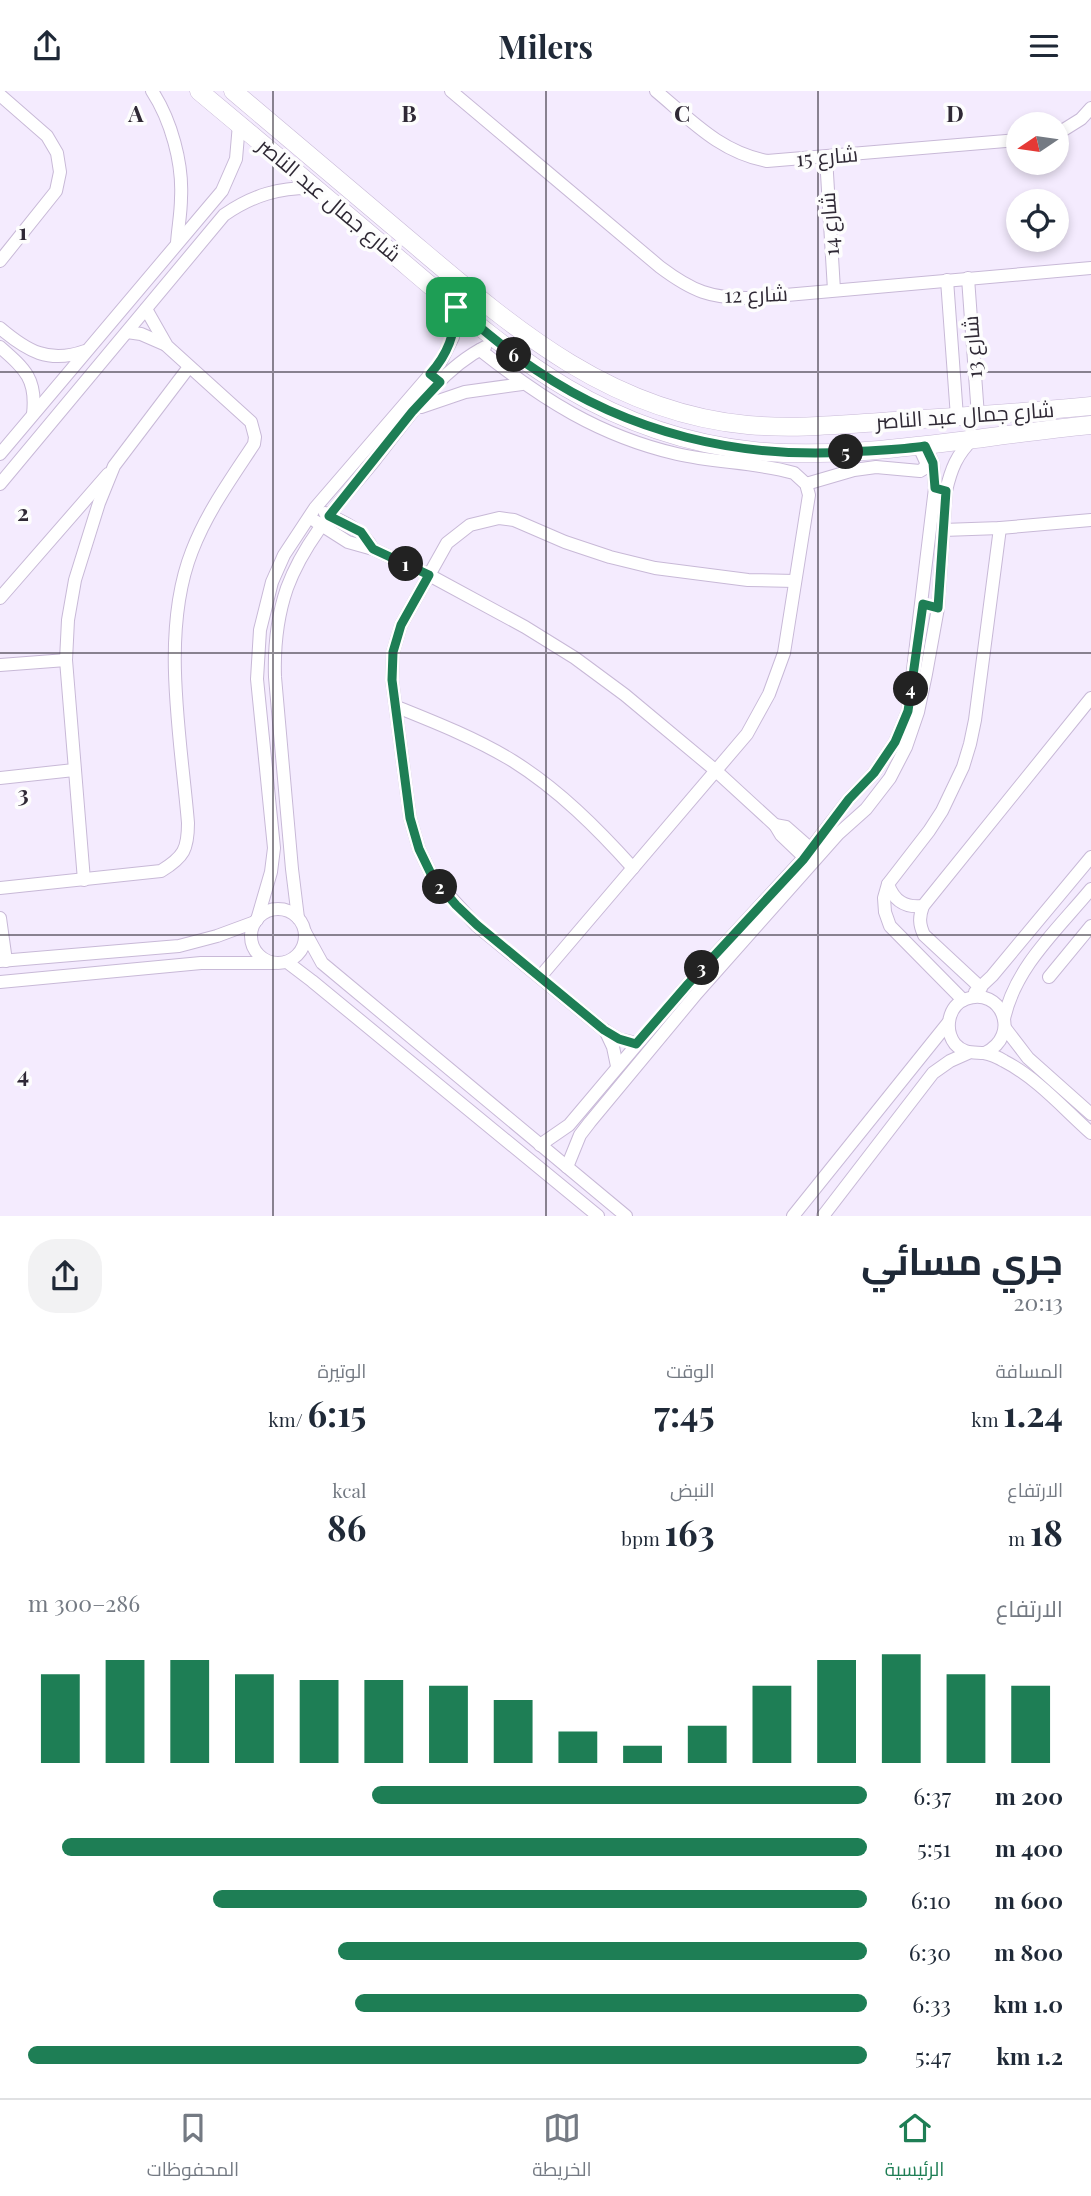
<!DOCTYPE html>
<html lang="ar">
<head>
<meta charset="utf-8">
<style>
	body { margin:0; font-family:"Playfair Display",Cairo,serif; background:#f2f2f3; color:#1f2937; direction:rtl; height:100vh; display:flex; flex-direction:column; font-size:26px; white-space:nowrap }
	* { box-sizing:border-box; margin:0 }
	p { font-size:23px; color:#747a83 }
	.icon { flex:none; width:38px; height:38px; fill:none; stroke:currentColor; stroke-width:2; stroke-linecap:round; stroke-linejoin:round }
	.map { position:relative; height:1125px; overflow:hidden; direction:ltr }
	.details { display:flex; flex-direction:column; background:#fff; flex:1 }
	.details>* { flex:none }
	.needle { width:46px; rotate:257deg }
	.fabs { position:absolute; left:1006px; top:21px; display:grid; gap:14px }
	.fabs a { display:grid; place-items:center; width:63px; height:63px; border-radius:50%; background:#fff; box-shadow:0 4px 10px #0003; font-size:35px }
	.pin { position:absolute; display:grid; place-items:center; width:60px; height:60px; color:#fff; margin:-30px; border-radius:14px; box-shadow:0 4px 10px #0006 }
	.km { position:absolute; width:35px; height:35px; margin:-18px; border-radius:50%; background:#222; color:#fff; font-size:19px; line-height:35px; text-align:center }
	.round { display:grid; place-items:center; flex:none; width:74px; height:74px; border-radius:28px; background:#f2f2f3 }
	.summary { display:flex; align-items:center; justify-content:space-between; height:119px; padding:0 28px }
	h1 { font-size:38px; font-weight:700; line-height:52px }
	.figures { display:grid; grid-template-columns:repeat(3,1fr); gap:10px; height:119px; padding:7px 28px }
	.figures div { display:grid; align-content:center }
	.figures b { font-size:35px; font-weight:700 }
	.figures small { font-size:19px; font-weight:400 }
	.figures p { font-size:19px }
	.chart { height:196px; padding:14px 28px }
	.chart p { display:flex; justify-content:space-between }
	.chart svg { width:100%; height:126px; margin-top:7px; stroke:#1e7e55; stroke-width:6 }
	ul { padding:0 28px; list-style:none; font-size:23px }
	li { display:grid; grid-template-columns:112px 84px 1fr; align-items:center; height:52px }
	li i { height:18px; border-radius:9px; background:#1e7e55 }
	header { display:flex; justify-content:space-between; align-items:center; height:91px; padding:0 28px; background:#fff; font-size:32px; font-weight:700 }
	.dock { display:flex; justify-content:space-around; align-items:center; height:98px; border-top:2px solid #e0e1e3; background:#fff; font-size:19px; color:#747a83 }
	.dock a { display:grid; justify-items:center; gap:4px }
	.dock .on { color:#1e7e55 }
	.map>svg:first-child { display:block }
</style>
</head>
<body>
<header><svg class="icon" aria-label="menu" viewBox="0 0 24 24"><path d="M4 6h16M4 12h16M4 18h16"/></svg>Milers<svg class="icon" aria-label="share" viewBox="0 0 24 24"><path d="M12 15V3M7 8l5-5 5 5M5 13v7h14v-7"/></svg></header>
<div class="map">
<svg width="1091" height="1125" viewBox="0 0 1091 1125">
	<rect width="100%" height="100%" fill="#f4ebfe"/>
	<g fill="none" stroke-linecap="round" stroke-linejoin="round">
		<defs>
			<g id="street">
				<path d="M152 0C171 29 183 72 181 107 181 122 178 137 177 152"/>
				<path d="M451 0 660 176C692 200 711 208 752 207L1091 177"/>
				<path d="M656 0C692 30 720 61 767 70L1018 49"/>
				<path d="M0 4 47 45 57 62 60 81 56 100 0 170"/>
				<path d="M1057 43 1081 28 1091 17"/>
				<path d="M826 66 834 199"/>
				<path d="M968 187 978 325"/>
				<path d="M947 189 957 326"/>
				<path d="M0 237C27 260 49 273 85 260"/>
				<path d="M127 241 141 243 164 253"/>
				<path d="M0 256C25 278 37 288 33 323"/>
				<path d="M480 259C542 308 599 345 677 363 716 372 756 371 794 382L806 393 809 404 784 562 769 603 747 643 540 886"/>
				<path d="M421 316 465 301 522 293"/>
				<path d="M0 363 222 100 236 68 239 33"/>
				<path d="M0 393 224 124C253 104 280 96 315 97"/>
				<path d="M806 393 854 379 876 376 920 380 925 377 926 371 921 360"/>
				<path d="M325 422C345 432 362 438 373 458"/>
				<path d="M315 430 348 451 373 458 429 484 525 536 575 567 625 604 715 679 775 734 781 744 804 766"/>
				<path d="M943 439 1000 437 1091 429"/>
				<path d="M0 507 108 383"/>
				<path d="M0 574 66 569"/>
				<path d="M397 616C437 632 477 648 513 670 559 699 597 737 633 777"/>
				<path d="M0 687 74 679"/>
				<path d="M775 734 786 736 811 758"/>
				<path d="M84 789 66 569 68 529 75 489 99 412 114 375 189 276"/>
				<path d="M888 793C894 810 905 817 923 815"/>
				<path d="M0 797 161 780C184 766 188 758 188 732 181 647 160 541 192 460 207 421 231 388 254 353L255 346 251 331 167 255 146 218"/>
				<circle cx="278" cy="845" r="27"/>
				<path d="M0 827 6 870"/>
				<path d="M298 827 292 778 275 586C274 555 277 526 287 497 305 448 342 409 374 370 405 331 439 279 485 256"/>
				<path d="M257 829 271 781 274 757 257 588 260 539 272 491 284 464 315 417 440 272 453 246 456 216"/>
				<path d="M305 841 322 872 626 1125"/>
				<path d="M0 870 179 855 217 845 255 831"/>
				<path d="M287 871 312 890 598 1125"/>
				<path d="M1049 886 1091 835"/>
				<path d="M0 891 201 872H274"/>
				<path d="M981 897 924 844C919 833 919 826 923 815L1091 607"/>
				<path d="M975 901 992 885 1091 766"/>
				<path d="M963 909 890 835 885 821 884 807 888 793 929 740 942 720 963 676 970 653 975 629 1000 437"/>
				<path d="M1004 928C1015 876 1058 838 1091 798"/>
				<path d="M1005 937 1028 967 1091 1023"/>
				<path d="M605 939 613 956 617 975"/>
				<path d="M636 952 619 948 604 939 476 834 433 787 419 758 410 727 392 589 393 561 401 534 447 452 470 434 499 427 514 429 565 451 610 466 655 477 748 489 795 490"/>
				<path d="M985 962C1022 944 1001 895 966 908 948 915 944 938 955 953 964 963 973 961 984 962 990 963 999 967 1004 970 1037 987 1064 1018 1091 1042"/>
				<path d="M540 1054 569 1034 688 893 802 769 849 708 874 682 895 651 908 620 935 397 933 372 925 354"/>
				<path d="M567 1076 580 1044 590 1031 697 902 838 743 866 718 890 687 906 656 918 621 926 583 938 517 946 400C951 378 957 363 973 348"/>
				<path d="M793 1125 948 932"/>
				<path d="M823 1125 933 982 950 970 968 962"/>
			</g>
			<g id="secondary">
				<path d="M199 0C261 52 324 104 386 157 502 255 594 343 754 360 828 367 902 357 975 348 1014 343 1052 338 1091 334"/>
				<path d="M233 0C291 49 349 98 407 147 510 234 607 321 748 334 793 338 836 334 880 331 951 326 1021 322 1091 315"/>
			</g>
		</defs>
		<use href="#street" stroke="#c8b9d7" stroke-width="14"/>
		<use href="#secondary" stroke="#c8b9d7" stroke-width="19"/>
		<use href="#street" stroke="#fff" stroke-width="12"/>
		<use href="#secondary" stroke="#fff" stroke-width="18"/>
	</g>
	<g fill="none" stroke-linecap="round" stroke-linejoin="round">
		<defs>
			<path id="route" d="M456 216C482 238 507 260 536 279 629 342 739 368 851 361 875 359 901 359 925 355L933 372 935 397 946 400 938 517 923 513 908 620 895 651 874 682 849 708 803 769 688 893 636 953 619 948 604 939 477 834 456 814 433 787 419 758 410 727 392 589 393 561 401 534 429 484 373 458 361 441 329 425 412 321 440 291 430 283C448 263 455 243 456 216Z"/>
		</defs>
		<use href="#route" stroke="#fff" stroke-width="14"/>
		<use href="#route" stroke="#1e7e55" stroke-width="9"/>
	</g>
	<path fill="none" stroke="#2f2935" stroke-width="2" stroke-opacity="0.55" d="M273 0V1125M546 0V1125M818 0V1125M0 281H1091M0 562H1091M0 844H1091"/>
	<g text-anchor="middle" stroke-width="7" stroke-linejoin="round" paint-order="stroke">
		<g font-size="21" fill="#2f2935" stroke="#fdfdfd">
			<text transform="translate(827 66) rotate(-5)" y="7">شارع 15</text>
			<text transform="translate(329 109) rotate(40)" y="7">شارع جمال عبد الناصر</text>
			<text transform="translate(830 133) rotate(-94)" y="7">شارع 14</text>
			<text transform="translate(756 204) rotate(-2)" y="7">شارع 12</text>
			<text transform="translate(973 256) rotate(-94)" y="7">شارع 13</text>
			<text transform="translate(965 325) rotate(-4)" y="7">شارع جمال عبد الناصر</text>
		</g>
	</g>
	<g font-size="23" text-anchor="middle" font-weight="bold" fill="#2f2935" stroke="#fdfdfd" stroke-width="7" stroke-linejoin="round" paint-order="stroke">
		<text x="136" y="31">A</text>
		<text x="409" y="31">B</text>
		<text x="682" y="31">C</text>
		<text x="955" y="31">D</text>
		<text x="23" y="149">1</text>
		<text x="23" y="430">2</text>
		<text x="23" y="711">3</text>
		<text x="23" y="992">4</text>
	</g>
</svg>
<div class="fabs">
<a><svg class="needle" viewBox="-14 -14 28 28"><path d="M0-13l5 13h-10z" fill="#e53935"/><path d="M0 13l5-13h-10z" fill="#747a83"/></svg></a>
<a><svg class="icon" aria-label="locate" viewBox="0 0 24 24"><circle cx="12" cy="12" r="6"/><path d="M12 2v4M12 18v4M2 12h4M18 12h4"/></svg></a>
</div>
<div class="pin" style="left:456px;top:216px;background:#1e9e55"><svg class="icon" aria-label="arrive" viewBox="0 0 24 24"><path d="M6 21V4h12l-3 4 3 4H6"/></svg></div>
<b class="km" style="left:406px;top:473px">1</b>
<b class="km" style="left:440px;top:796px">2</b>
<b class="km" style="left:702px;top:877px">3</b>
<b class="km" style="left:911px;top:598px">4</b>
<b class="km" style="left:846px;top:361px">5</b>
<b class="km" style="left:514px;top:264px">6</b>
</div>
<section class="details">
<div class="summary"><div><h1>جري مسائي</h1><p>20:13</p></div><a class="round"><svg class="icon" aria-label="share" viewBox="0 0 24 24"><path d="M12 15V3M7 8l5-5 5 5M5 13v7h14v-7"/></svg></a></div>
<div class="figures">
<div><p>المسافة</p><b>1.24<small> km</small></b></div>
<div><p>الوقت</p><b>7:45</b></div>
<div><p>الوتيرة</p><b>6:15<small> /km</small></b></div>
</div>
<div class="figures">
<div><p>الارتفاع</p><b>18<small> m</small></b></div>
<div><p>النبض</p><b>163<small> bpm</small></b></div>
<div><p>kcal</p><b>86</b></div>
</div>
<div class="chart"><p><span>الارتفاع</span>286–300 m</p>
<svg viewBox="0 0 160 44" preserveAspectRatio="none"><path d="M5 44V13M15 44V8M25 44V8M35 44V13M45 44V15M55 44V15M65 44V17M75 44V22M85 44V33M95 44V38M105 44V31M115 44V17M125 44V8M135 44V6M145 44V13M155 44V17"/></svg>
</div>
<ul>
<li><b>200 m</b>6:37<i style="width:59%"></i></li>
<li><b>400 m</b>5:51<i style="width:96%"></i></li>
<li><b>600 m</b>6:10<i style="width:78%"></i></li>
<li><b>800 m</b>6:30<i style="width:63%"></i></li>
<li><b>1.0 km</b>6:33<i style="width:61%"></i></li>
<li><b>1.2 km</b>5:47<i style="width:100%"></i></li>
</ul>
</section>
<nav class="dock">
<a class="on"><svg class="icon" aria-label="home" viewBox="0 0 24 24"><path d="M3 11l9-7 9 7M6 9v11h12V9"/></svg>الرئيسية</a>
<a><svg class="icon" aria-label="map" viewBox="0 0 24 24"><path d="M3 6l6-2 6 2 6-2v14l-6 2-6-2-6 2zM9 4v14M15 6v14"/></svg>الخريطة</a>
<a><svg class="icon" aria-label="saved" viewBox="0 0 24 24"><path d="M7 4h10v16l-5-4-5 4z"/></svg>المحفوظات</a>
</nav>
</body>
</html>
